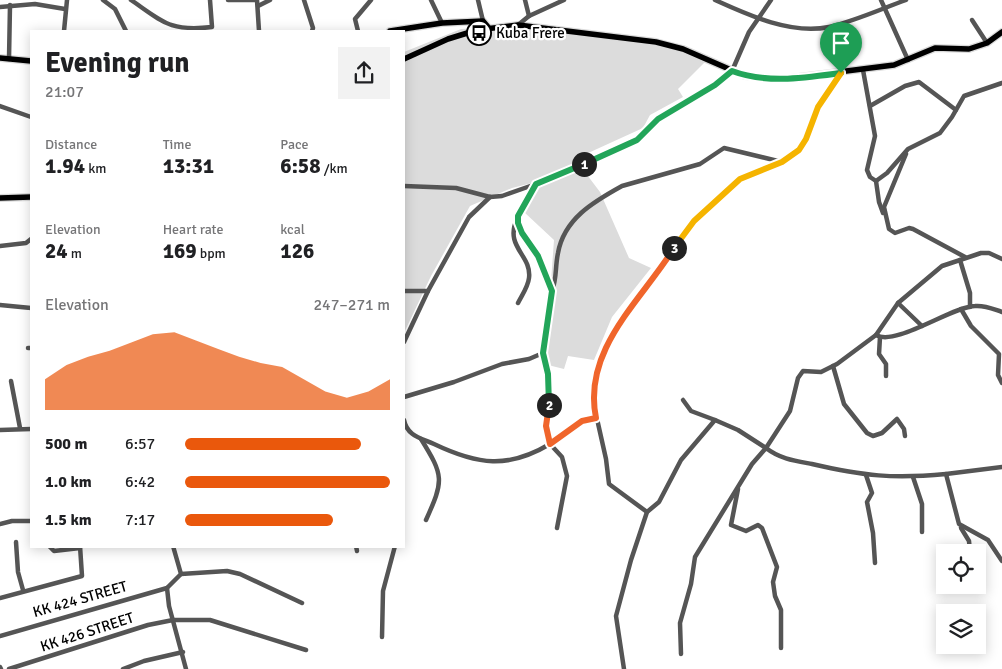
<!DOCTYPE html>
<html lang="en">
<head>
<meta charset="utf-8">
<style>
	body { margin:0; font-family:Signika,sans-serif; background:#f2f2f2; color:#202124; height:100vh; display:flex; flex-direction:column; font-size:19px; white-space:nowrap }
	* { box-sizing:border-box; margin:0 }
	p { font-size:16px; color:#757577 }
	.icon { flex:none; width:28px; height:28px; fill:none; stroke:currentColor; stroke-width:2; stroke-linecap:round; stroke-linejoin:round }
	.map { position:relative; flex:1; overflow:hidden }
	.details { position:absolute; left:30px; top:30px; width:375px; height:518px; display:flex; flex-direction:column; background:#fff; border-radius:0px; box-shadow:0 2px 12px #0003 }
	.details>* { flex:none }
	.tools { position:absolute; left:936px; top:544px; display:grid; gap:10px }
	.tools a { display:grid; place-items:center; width:50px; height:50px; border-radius:0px; background:#fff; box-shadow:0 2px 12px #0003; font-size:25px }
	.pin { position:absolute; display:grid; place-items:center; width:42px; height:42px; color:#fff; margin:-51px -21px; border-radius:50% 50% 50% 0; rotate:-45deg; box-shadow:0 0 5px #0007 }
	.pin .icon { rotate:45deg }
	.km { position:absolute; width:25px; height:25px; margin:-12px; border-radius:50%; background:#222; color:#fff; font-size:14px; line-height:25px; text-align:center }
	.round { display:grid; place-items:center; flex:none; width:52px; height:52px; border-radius:0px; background:#f2f2f2 }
	.headline { display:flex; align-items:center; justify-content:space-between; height:85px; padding:0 15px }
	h1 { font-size:28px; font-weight:700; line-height:38px }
	.figures { display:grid; grid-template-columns:repeat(3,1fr); gap:8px; height:85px; padding:5px 15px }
	.figures div { display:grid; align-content:center }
	.figures b { font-size:21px; font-weight:700 }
	.figures small { font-size:14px; font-weight:400 }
	.figures p { font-size:14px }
	.chart { height:140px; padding:10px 15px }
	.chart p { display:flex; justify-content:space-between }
	.chart svg { width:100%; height:90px; margin-top:5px; fill:#ea580c; opacity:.7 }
	ul { padding:0 15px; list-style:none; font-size:16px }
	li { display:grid; grid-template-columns:80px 60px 1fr; align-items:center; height:38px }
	li i { height:12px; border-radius:6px; background:#ea580c }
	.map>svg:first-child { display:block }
</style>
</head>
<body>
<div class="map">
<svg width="1002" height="669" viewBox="0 0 1002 669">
	<rect width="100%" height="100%" fill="#fff"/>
	<path fill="#dcdcdc" d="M518 26 666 46 706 61 678 89 683 97 650 115 643 128 575 159 600 192 629 258 651 268 612 317 594 360 568 356 564 369 548 365 546 351 554 240 524 212 532 183 512 188 470 206 431 276 404 333V52L461 29Z"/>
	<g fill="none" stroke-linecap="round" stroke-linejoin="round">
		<defs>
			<g id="major">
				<path d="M390 31 442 23 483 21 488 27"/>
				<path d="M0 58 31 61"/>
				<path d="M404 59 448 39 477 30 518 25 656 42 683 49 745 76 783 79 894 65 935 48 969 49 987 43 1002 32"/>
				<path d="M0 198 31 197"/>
			</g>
		</defs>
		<use href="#major" stroke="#dbdbdb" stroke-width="8"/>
		<g stroke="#555" stroke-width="4.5">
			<path d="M103 0 115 9 126 31"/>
			<path d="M131 0C163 22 170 32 212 27L210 0"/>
			<path d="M228 0H256"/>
			<path d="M257 0 259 31"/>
			<path d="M304 0 313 28 312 31"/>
			<path d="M431 0 442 23"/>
			<path d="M478 0 483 21"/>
			<path d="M525 0 529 16"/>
			<path d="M715 0C748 15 791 35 829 27 855 21 881 9 906 0"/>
			<path d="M881 0 908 60"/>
			<path d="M258 6 270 0"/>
			<path d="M0 7 35 4 65 9"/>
			<path d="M972 20 987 43"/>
			<path d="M518 25 529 16 564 0"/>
			<path d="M64 31 67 0"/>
			<path d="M358 31 355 19 371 0"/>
			<path d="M9 59 10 5"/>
			<path d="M863 70 875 136 867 170 870 177 876 181 887 173 908 149 940 133 952 117 964 96 1002 83"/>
			<path d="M0 106 31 117"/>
			<path d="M870 106 905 86 919 82 956 110"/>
			<path d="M906 154 884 207 889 229 895 233 909 228 913 229 965 257"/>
			<path d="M876 181 879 202 883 213"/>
			<path d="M536 184 521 210 518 223 528 245 538 256 552 291 543 353 550 391 547 433 550 444 562 457 567 476 557 528"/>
			<path d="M404 186 456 188 490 197 502 196 536 184 627 145 637 140 658 119 715 85 732 71 749 32 771 0"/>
			<path d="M517 219C504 247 532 255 529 278 528 287 522 295 518 303"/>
			<path d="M0 246 26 243 31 239"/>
			<path d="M960 260 970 293V307"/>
			<path d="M404 291H428"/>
			<path d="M552 291C557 278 555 267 558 253 564 219 593 202 622 186L700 164 724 148 782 162"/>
			<path d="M898 303 922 326"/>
			<path d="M0 305 31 308"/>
			<path d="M961 309 971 326 999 354 998 375 1002 383"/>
			<path d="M876 335C895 347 953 306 975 306 985 305 993 309 1002 312"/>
			<path d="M880 337 879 354 886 364V376"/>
			<path d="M404 342 428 291 469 217 490 197"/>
			<path d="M28 348H31"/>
			<path d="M833 366 844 404 867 433 873 436 882 433 897 419 904 429 905 436"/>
			<path d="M11 381 20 428"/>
			<path d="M404 397 454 382 502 364 529 359 543 353"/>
			<path d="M683 400 691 411 715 420"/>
			<path d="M404 420C407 436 421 438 434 444 478 465 508 469 550 444 567 435 577 422 596 418"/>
			<path d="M0 430 31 429"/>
			<path d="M421 439C444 476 444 480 426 520"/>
			<path d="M946 474 1002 467"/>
			<path d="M866 475 872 493 867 502 873 533 875 563"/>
			<path d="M913 477 922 504V532"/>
			<path d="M738 489 731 525 746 531 758 525 762 528 777 567 773 582 775 596 781 610V648"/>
			<path d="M647 512 609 484 606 459 593 401 598 374 614 332 625 313 659 270 683 233 693 221 739 179 782 162 799 150 806 139 818 107 841 73"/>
			<path d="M0 524 12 521H31"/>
			<path d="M961 528 969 541 970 552"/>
			<path d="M16 542 18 572 23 590"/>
			<path d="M49 546 54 551 80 548"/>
			<path d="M173 546 181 574 167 588 169 606 186 669"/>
			<path d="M356 546 357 551"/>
			<path d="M181 574 227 571 240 574 302 603"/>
			<path d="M0 598 82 576 80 546"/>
			<path d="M0 636 167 588"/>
			<path d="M382 637 383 591 395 546"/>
			<path d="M681 654 680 623 691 584 695 557 752 464 766 448C780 459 796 461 812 464 864 476 893 479 946 474L959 524 988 540 1002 561"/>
			<path d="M0 667 1 669"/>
			<path d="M9 669 148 625 173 620H210L306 650"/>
			<path d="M123 669 144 661 183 652"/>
			<path d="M624 669 616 616 631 560 647 512 659 502 681 460 715 420 738 430 766 448 790 411 798 378 803 371 821 372 837 364 876 335 898 303 942 266 981 253H989L1002 259"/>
		</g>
		<use href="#major" stroke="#000" stroke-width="5.5"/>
	</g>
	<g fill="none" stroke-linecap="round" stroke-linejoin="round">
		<defs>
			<path id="split-1" d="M584 164 637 140 658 119 715 85 732 71C767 84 804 78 841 73"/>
			<path id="split-2" d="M549 405 548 374 543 353 552 291 538 256 522 233 518 223V216L536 184 584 164"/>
			<path id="split-3" d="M549 405 546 426 550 444 582 421 596 418C582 349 642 300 674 248"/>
			<path id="split-4" d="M674 248 694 221 740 179 782 162 799 150 806 139 818 107 841 73"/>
		</defs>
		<use href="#split-1" stroke="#fff" stroke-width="10"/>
		<use href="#split-2" stroke="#fff" stroke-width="10"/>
		<use href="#split-3" stroke="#fff" stroke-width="10"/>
		<use href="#split-4" stroke="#fff" stroke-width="10"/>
		<use href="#split-1" stroke="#22a559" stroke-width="6"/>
		<use href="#split-2" stroke="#22a559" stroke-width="6"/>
		<use href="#split-3" stroke="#f0652b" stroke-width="6"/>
		<use href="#split-4" stroke="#f5b400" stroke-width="6"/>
	</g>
	<defs>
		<symbol id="bus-ring" viewBox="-11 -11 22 22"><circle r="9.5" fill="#fff" stroke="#000" stroke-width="1.5"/><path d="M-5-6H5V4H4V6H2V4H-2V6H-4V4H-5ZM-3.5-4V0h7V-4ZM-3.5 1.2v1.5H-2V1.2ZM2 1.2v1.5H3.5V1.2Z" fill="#000"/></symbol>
	</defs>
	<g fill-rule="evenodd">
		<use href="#bus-ring" x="465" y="19" width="28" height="28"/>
	</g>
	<g text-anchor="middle" stroke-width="4.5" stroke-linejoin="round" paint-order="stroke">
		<g font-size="15" fill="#000" stroke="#fff" text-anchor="start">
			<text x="496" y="38">Kuba Frere</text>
		</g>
		<g font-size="15" fill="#000" stroke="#fff">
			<text transform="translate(80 599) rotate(-16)" y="5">KK 424 STREET</text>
			<text transform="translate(87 632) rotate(-18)" y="5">KK 426 STREET</text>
		</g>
	</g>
</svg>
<div class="tools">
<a><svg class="icon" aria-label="locate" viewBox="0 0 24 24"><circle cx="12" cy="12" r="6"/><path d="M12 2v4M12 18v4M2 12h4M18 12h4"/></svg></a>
<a><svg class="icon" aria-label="layers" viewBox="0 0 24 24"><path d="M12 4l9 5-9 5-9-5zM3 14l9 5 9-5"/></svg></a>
</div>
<div class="pin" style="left:841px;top:73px;background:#1e9e55"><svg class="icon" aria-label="arrive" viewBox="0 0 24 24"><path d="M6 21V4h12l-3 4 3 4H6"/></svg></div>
<b class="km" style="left:584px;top:164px">1</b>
<b class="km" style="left:549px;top:405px">2</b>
<b class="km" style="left:674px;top:248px">3</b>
<section class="details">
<div class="headline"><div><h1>Evening run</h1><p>21:07</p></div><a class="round"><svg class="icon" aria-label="share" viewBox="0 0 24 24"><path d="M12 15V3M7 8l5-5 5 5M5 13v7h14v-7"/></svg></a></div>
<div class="figures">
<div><p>Distance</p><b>1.94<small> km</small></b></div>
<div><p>Time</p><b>13:31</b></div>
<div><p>Pace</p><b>6:58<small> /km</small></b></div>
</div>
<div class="figures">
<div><p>Elevation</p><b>24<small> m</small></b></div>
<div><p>Heart rate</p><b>169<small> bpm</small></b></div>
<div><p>kcal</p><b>126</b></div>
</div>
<div class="chart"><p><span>Elevation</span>247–271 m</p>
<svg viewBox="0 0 160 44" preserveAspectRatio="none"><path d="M0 44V29L10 22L20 18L30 15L40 11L50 7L60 6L70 10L80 14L90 18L100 21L110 23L120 29L130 35L140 38L150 35L160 29V44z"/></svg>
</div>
<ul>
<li><b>500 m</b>6:57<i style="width:86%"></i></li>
<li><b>1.0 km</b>6:42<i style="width:100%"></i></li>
<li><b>1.5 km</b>7:17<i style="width:72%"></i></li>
</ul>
</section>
</div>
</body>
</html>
